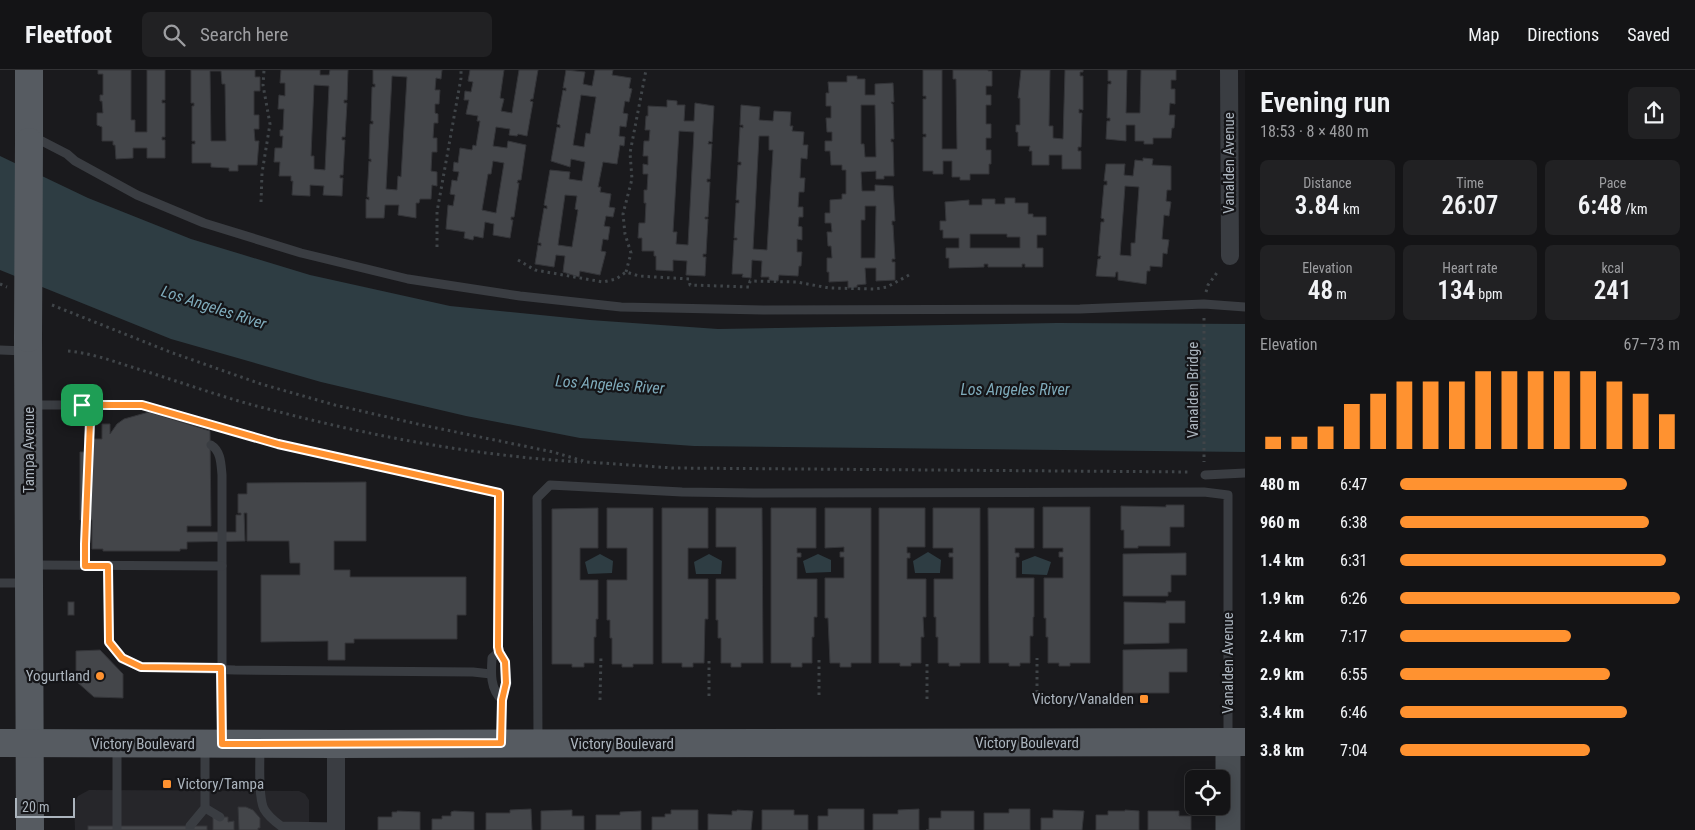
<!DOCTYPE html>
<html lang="en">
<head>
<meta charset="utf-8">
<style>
	body { margin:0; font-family:"Roboto Condensed",sans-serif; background:#212123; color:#f1f3f6; height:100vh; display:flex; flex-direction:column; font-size:19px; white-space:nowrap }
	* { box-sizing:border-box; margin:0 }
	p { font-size:16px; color:#9d9ea1 }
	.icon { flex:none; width:28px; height:28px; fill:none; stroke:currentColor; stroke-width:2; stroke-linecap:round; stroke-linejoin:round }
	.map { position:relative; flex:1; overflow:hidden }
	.drawer { display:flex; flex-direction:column; background:#141416; width:450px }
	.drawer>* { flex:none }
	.buttons { position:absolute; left:1185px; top:700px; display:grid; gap:10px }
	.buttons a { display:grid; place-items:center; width:45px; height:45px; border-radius:8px; background:#141416; box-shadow:0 2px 12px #0003,0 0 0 1px #333335; font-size:25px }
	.scale { position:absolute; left:15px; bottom:12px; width:60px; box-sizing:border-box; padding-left:5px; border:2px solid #abb4bd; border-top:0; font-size:14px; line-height:18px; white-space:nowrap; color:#abb4bd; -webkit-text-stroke:4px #151518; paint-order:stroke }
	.pin { position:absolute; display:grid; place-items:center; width:42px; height:42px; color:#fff; margin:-21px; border-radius:10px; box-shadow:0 2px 8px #0006 }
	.round { display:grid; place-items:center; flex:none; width:52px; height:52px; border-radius:8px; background:#212123 }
	.summary { display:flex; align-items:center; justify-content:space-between; height:85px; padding:0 15px }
	h1 { font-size:28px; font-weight:600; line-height:38px }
	.stats { display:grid; grid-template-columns:repeat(3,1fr); gap:8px; height:85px; padding:5px 15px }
	.stats div { display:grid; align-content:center; border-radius:8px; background:#212123; text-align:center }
	.stats b { font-size:25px; font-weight:600 }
	.stats small { font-size:14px; font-weight:400 }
	.stats p { font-size:14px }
	.chart { height:140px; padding:10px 15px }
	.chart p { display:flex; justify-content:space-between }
	.chart svg { width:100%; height:90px; margin-top:5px; stroke:#ff9230; stroke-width:6 }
	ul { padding:0 15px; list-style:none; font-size:16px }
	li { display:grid; grid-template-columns:80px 60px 1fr; align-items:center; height:38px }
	li i { height:12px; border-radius:6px; background:#ff9230 }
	header { display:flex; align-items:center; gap:30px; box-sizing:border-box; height:70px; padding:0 25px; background:#141416; border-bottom:1px solid #333335 }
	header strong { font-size:24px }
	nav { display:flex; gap:28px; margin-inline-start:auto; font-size:18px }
	.search { width:350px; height:45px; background:#212123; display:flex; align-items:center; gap:12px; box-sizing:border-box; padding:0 18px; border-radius:8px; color:#9d9ea1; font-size:19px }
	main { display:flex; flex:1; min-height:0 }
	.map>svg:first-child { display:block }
</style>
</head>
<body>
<header>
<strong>Fleetfoot</strong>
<div class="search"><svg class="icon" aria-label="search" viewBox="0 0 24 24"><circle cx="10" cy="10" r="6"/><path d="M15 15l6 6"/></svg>Search here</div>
<nav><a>Map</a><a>Directions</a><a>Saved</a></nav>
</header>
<main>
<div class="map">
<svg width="1245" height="760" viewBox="0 0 1245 760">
	<rect width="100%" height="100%" fill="#1a1a1d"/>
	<path fill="#26262a" d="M89 720 299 721 305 724 309 730V760H75L74 734 78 726Z"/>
	<g fill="#2e3d43">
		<path d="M0 86 88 128 191 169 310 205 450 236 590 250 718 259 1057 253 1245 254V382L694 376 580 368 466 346 321 312 171 269 0 200Z"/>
		<path d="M928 482 941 490 940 503H915L913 491Z"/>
		<path d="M600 484 613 491 612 503 588 504 585 492Z"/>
		<path d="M709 484 722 491 721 504H696L694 492Z"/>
		<path d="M818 484 831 490V502L806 503 803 491Z"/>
		<path d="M1035 486 1051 492 1047 505 1022 504V491Z"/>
	</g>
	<g fill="#44464a" stroke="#343539" fill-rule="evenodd">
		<path d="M98 0H131V50H135V62H147V0H165V30H162V33H165V67H162V70H165V88H147V78H133V88L116 89 115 75H113V71H102V57L97 55V43H103L102 31H100V25H103V4H98Z"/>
		<path d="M191 0H255V7H260V21H254V45H259V59H254L255 71H259L257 95H238V101H229V98L211 97V93H192V74H195V71H192V36H194V33H191ZM210 1H221L222 14H225L226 71H211Z"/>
		<path d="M281 0H320V5H329L330 0H348L347 30H344V33H347L345 67H342V70H345L343 105H340V108H343L342 126 323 125 324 116 310 115V126L292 125 293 111H291V106H279L280 92H274L275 78H282L283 66H280V60H283L284 39H278L279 25 285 26V13H280ZM314 15 329 16 325 100 314 99V86H311Z"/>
		<path d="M373 0H442L441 9 436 8 435 20H440L439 34H435V43L438 44V53H434L433 68H437V82H432L431 101 437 102V116L432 115 431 129H420L419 133H416V148L398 145 399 135H385L384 148H366V129L369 130V127H367L369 91 371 92V89H369L370 54H373V51H371L372 17H375V14H373ZM392 6 407 7 401 107 398 106 397 120 386 119Z"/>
		<path d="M470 0H504L500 28 504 29 501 41 512 43 519 0H538L533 29H531L530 31 533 32 527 66 518 64 517 66 509 65 510 59 496 57 493 76 507 78 508 71 526 75 521 110H518L517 113H519L514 147H511V150H513L510 168 493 165 494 154 485 152 483 168 474 166 473 170 464 168 465 162 446 159 448 135 453 136 455 125 450 124 452 110 457 111 459 102 453 101 454 92 458 93 460 78 472 80 473 75 476 76 480 51H477L478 46 466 44 469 30H464L465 21 471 22 473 12 468 11ZM493 91 504 93 496 143 482 140 488 104H491Z"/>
		<path d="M566 0 585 2 583 14 592 16 595 0H613L612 5 631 8 629 18 632 19 629 32 625 31 623 43 628 44 626 57 620 56 619 66 625 67 624 76 620 75 617 94 603 92 598 117H601L600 122 611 124 609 137 615 138 613 147 606 146 604 156 610 157 608 170 603 169 601 181 606 182 600 205 580 201 579 207 563 202 565 186 556 185 554 197 535 194 538 175 541 176V173H538L544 138 547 139V136L544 135 550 100 570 102 569 109 582 111 585 92 571 89 570 97 551 91 557 57 560 58V55L557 54 563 20 566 21V18H563ZM581 25 596 27 590 64 586 63 584 77 573 75ZM565 125 577 126 575 139 578 140 572 177 558 175Z"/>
		<path d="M923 0H942V79H957L956 9H953V0H988V1H992V16H986V25H991V35H986V54H991V68H986V80H991V94H989V104H970V110H960V107H952V91H943V104H933V101H923V67H926V64H923V29H926V26H923Z"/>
		<path d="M1021 0H1050L1049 56H1053V68L1063 69 1065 0H1083V2H1080V6H1083V40L1079 39V43H1082L1081 77H1078V81H1081V99H1062V85H1049V95H1032V81H1029L1030 76H1018V62H1016V55H1020V28H1018Z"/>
		<path d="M1108 0H1127L1126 43H1140L1141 0H1176V10H1171V19H1175V34L1170 33 1169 45H1175L1174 58H1172L1171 68H1153V74H1144V71H1135V55H1126V71L1106 69 1107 51H1110V48H1107L1108 14H1111V11H1108Z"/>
		<path d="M847 6H857V9H865V25H875V14L893 13 894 32H891L892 34H893L894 69H891V72H893L894 106H884V109H876V101L861 102 862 121H875V115L893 116 895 151H892V155H893L895 189H892V192H895V210L876 211V198H865L866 214 857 215V217L848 218V211L829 212V202H827V188H832L831 176H828L827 162H832L831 153H825V143H830V130L842 129V124H846V100H842V95H831L830 81H825V71H832V62H827L826 48H831V36H826V23H829L828 12H847ZM861 35H875L876 87H865L864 74H861ZM865 136H876L875 188H861V150H865Z"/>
		<path d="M667 30 677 31V35H685L684 51H694L695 33 714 36 712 72 709 71 708 74H712L710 109H707V112H710L708 147H705V149H708L706 184H703V187H706L705 206 686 205 687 191 673 190V201L656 200V186H654V181H642V168H638L639 153H645L646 133H644V120H647L648 104H643V94L648 95V86H643L644 71H649L650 60H645L646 46H648V36L667 37ZM679 61 694 62 688 175 676 174 677 162H673Z"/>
		<path d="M741 35 760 37 759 50 773 51 774 41 791 42 790 56H793L792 61 804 62 803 75H808L807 89 801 88 800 108H805L804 122H799L798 137H803V147H799L798 156 802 157V170L797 169V182H802L801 196H799L798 206 779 205 778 211 769 210V207H761L762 191 752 190 751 208 742 207 743 204H732L734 170H737V168H734L736 133H739V130H736L738 95H741V92H738L740 57 743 58V55H740ZM759 66H769V80H773L767 180 753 179Z"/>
		<path d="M1143 88 1153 89 1152 95 1171 96V120H1167L1166 131 1171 132 1169 146 1164 145 1162 169 1169 170 1167 184 1163 183 1162 197 1150 196V201H1147L1146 214 1118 210V202H1116L1115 207 1096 206 1098 189H1100L1101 186H1098L1101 152H1104V149L1101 148 1104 115H1107V111H1104L1106 94H1125L1124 105 1133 106 1135 90 1143 91ZM1125 116 1139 117 1135 173H1131V186L1120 185Z"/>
		<path d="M1005 128H1015V133H1028V144H1033V147H1046V165H1037V178H1043V197H1025V194H1022V197H988V194H984V197L949 198V188H946V178H959V168H943V160H940V151H946L945 132 969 130V135H982V129H995V134H1005ZM970 164H1007V167H1020V178H970Z"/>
		<path d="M149 342 210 361 211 456H187V462H236V445H241V443H238V424H247V413L366 412V471H334V500H350V507H466V545H457V569H354V573H345V590H328V571L261 572V505H300V493H290L289 471H247V443H244L245 471 187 472V479H180V481H103V479H92V450H80V382H93V369H102V354H110V364L117 354 124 349Z"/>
		<path d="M1166 435H1184V457H1170V476H1138V478H1124V460H1121V436L1166 437Z"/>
		<path d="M1043 437H1090V593H1070V596H1059V593H1048V567H1046V548H1044V508H1063V487H1059V482H1063V478H1043Z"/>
		<path d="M598 438V478H580V510H598V549H596V567H594V593H584V597H572V594H552V439Z"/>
		<path d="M607 438H653V594H633V597H622V594H612V568H610V550H607V510H627V478H607Z"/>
		<path d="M662 438H708V478H688V509H708V549H705L704 593H693V597H682V593H662Z"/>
		<path d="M716 438H762L763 593H741V597H731V593H721V568H718V550H716V509H736V477H716Z"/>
		<path d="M771 438H816V478H797V483H801V487H797V509H817V547H814V567H812V593H802V597H791V593H771Z"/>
		<path d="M825 438H871V593H851V597H840V593H830L828 548H825V508H844V487H840V482H844V477L825 478Z"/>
		<path d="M879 438H925V477H907V483H910V488H907V509H926V547H923L924 567H921V593H911V596H900V593H879Z"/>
		<path d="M933 438H980V593H960V596H949V593H938V567H936V547H934V509H953V487H949V483H953V478H933Z"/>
		<path d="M988 438H1034V478H1015V483H1019V487H1016V508H1034V547H1033V566H1030V593H1020V596H1009V593H989Z"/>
		<path d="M1186 483V505H1171V522H1168V526H1123V484Z"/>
		<path d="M1166 531H1185V553H1169V573L1124 574V532L1166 533Z"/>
		<rect x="68" y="532" width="6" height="13"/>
		<path d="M1179 579H1187V602H1169V623H1123V580Z"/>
		<path d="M100 580 123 604V628L94 627 76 611V581Z"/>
		<path d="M238 737H246L253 740 260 748V758H258V760H239Z"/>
		<path d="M531 739 532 760H486V743H510V740Z"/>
		<path d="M828 739H864V760H818V746H828Z"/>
		<path d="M919 739V760H873V744H898V740Z"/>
		<path d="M1009 739H1030V760H984V743H1009Z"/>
		<path d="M572 740V746H584V760H541V741Z"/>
		<path d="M671 740H698V760H652V747H665V744H671Z"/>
		<path d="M737 740 753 741 751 760H708V744L732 745V741H737Z"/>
		<path d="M762 740H794V745H808V760H762Z"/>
		<path d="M1053 740 1084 741 1082 760H1041V748H1053Z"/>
		<path d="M1125 740 1139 741V760H1096V745H1108V741H1125Z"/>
		<path d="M397 741 420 742V760H378V747H392V742H397Z"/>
		<path d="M454 741 474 742V760H432V749H442V746H451V742Z"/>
		<path d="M641 741V760H596V745H620V742Z"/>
		<path d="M941 741H974V760H926H929V748H941Z"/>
		<path d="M1148 741H1179V746H1191V760H1148Z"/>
		<path d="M213 747H228V752L234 751V760H213Z"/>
		<rect x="88" y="756" width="119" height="4"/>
	</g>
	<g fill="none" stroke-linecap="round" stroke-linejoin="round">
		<g stroke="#404549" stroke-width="3" stroke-dasharray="2.5 4" stroke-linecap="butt">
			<path d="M261 132 262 103 270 54 263 15 264 0"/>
			<path d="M437 177V142L461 8V0"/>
			<path d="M518 190 535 200 603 212 616 209 626 202 639 206 689 209 690 215 749 217 750 211 797 212 829 218 875 219 887 217 909 205"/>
			<path d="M626 202 631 183 625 164 623 144 632 109 630 83 646 0"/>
			<path d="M0 214 7 217"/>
			<path d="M1206 222 1208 215 1219 200"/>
			<path d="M52 235 170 282 261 314 335 335 422 355 553 382 587 392 673 398 1191 402"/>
			<path d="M1204 248V392"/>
			<path d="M68 281C92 283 115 292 138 299 181 312 224 328 268 339 370 366 476 386 582 392"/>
			<path d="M819 590V629"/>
			<path d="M709 591V630"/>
			<path d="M927 629V590"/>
			<path d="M1037 629V588"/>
			<path d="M600 630 601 585"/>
		</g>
		<g stroke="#3a3d42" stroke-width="9">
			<path d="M34 67 67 84 75 91 137 125 204 153 301 183 408 209 520 226 621 237 763 240 1080 239 1204 234 1245 237"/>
			<path d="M0 280 25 281"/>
			<path d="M31 335H142L278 374 499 423 498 577 499 582 505 592 507 613 502 630 501 671"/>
			<path d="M82 335 89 342 90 351 85 496"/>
			<path d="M211 375C221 381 221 394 222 405V671"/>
			<path d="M1205 405 1245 403"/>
			<path d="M33 495 222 496"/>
			<path d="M108 496 109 572 122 589 141 597 235 600 473 602 491 604"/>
			<path d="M0 513H27"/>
			<path d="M499 582 492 588C491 603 490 619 502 630"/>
			<path d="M538 672 537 428 550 415 682 422 753 423 1204 422 1228 425V669"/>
			<path d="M117 676V760"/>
			<path d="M260 677C260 692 258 727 264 739 268 746 274 751 281 756L336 757"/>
			<path d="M205 738 220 747"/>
			<path d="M190 760V756L205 738V676"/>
		</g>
		<g stroke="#3a3d42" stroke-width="18">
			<path d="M1229 0 1230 186"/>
			<path d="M336 674V760"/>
		</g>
		<path stroke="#484d52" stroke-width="25" d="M1228 672V760"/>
		<g stroke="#565b61" stroke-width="28">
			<path d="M29 72V0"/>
			<path d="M28 268 30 760"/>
			<path d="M0 673 336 674 1245 672"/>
		</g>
		<path stroke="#565b61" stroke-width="28" d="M28 268 29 72"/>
	</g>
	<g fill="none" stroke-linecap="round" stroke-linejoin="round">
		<defs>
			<path id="route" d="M82 335H142L278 374 499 423 498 577 499 582 505 592 506 613 502 630 501 673 222 674 221 598 141 597 122 588 109 572 108 496H85V474L90 352 89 342Z"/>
		</defs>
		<use href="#route" stroke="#fff" stroke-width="10"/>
		<use href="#route" stroke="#ff9230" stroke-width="6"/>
	</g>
	<g fill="#ff9230" stroke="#151518" stroke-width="2">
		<circle cx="100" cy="606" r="5"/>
		<rect x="1139" y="624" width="10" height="10" rx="2.5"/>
		<rect x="162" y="709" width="10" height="10" rx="2.5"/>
	</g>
	<g text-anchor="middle" stroke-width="4.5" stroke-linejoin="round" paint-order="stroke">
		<g font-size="15" fill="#abb4bd" stroke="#151518">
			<text transform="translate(1229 93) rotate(-90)" y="5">Vanalden Avenue</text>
			<text transform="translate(1193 320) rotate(-90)" y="5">Vanalden Bridge</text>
			<text transform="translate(29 380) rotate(-90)" y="5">Tampa Avenue</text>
			<text transform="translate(1228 593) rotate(-90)" y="5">Vanalden Avenue</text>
			<text x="1027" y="678">Victory Boulevard</text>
			<text x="143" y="679">Victory Boulevard</text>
			<text x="622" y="679">Victory Boulevard</text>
		</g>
		<g font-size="15" fill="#abb4bd" stroke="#151518" text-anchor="end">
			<text x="90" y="611">Yogurtland</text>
			<text x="1134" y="634">Victory/Vanalden</text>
			<text x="177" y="719" text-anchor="start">Victory/Tampa</text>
		</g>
		<g font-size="16" font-style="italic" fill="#7fabbb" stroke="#151518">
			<text transform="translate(214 237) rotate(18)" y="6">Los Angeles River</text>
			<text transform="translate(610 314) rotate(4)" y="6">Los Angeles River</text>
			<text x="1015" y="325">Los Angeles River</text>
		</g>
	</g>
</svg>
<div class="buttons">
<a><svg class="icon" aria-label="locate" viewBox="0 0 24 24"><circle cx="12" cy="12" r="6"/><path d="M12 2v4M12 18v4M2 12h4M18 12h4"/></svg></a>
</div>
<div class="scale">20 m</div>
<div class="pin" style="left:82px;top:335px;background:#1e9e55"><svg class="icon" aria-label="arrive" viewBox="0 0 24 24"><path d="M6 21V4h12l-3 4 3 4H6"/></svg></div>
</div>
<section class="drawer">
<div class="summary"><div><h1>Evening run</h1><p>18:53 · 8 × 480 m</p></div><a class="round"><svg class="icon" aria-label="share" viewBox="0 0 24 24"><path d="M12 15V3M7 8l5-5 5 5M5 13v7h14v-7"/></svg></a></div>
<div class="stats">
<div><p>Distance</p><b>3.84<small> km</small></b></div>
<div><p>Time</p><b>26:07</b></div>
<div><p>Pace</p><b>6:48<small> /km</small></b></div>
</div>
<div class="stats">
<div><p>Elevation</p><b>48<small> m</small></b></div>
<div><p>Heart rate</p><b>134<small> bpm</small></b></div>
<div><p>kcal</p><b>241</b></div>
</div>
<div class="chart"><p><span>Elevation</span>67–73 m</p>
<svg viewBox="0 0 160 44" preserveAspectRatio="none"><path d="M5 44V38M15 44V38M25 44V33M35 44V22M45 44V17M55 44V11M65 44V11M75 44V11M85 44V6M95 44V6M105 44V6M115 44V6M125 44V6M135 44V11M145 44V17M155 44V27"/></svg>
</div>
<ul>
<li><b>480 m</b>6:47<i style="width:81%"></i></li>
<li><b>960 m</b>6:38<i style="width:89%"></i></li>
<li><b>1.4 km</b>6:31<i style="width:95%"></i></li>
<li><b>1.9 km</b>6:26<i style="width:100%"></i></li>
<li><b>2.4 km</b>7:17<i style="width:61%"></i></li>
<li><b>2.9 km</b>6:55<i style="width:75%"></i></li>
<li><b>3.4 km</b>6:46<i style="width:81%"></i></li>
<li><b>3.8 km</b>7:04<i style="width:68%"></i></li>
</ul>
</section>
</main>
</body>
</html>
